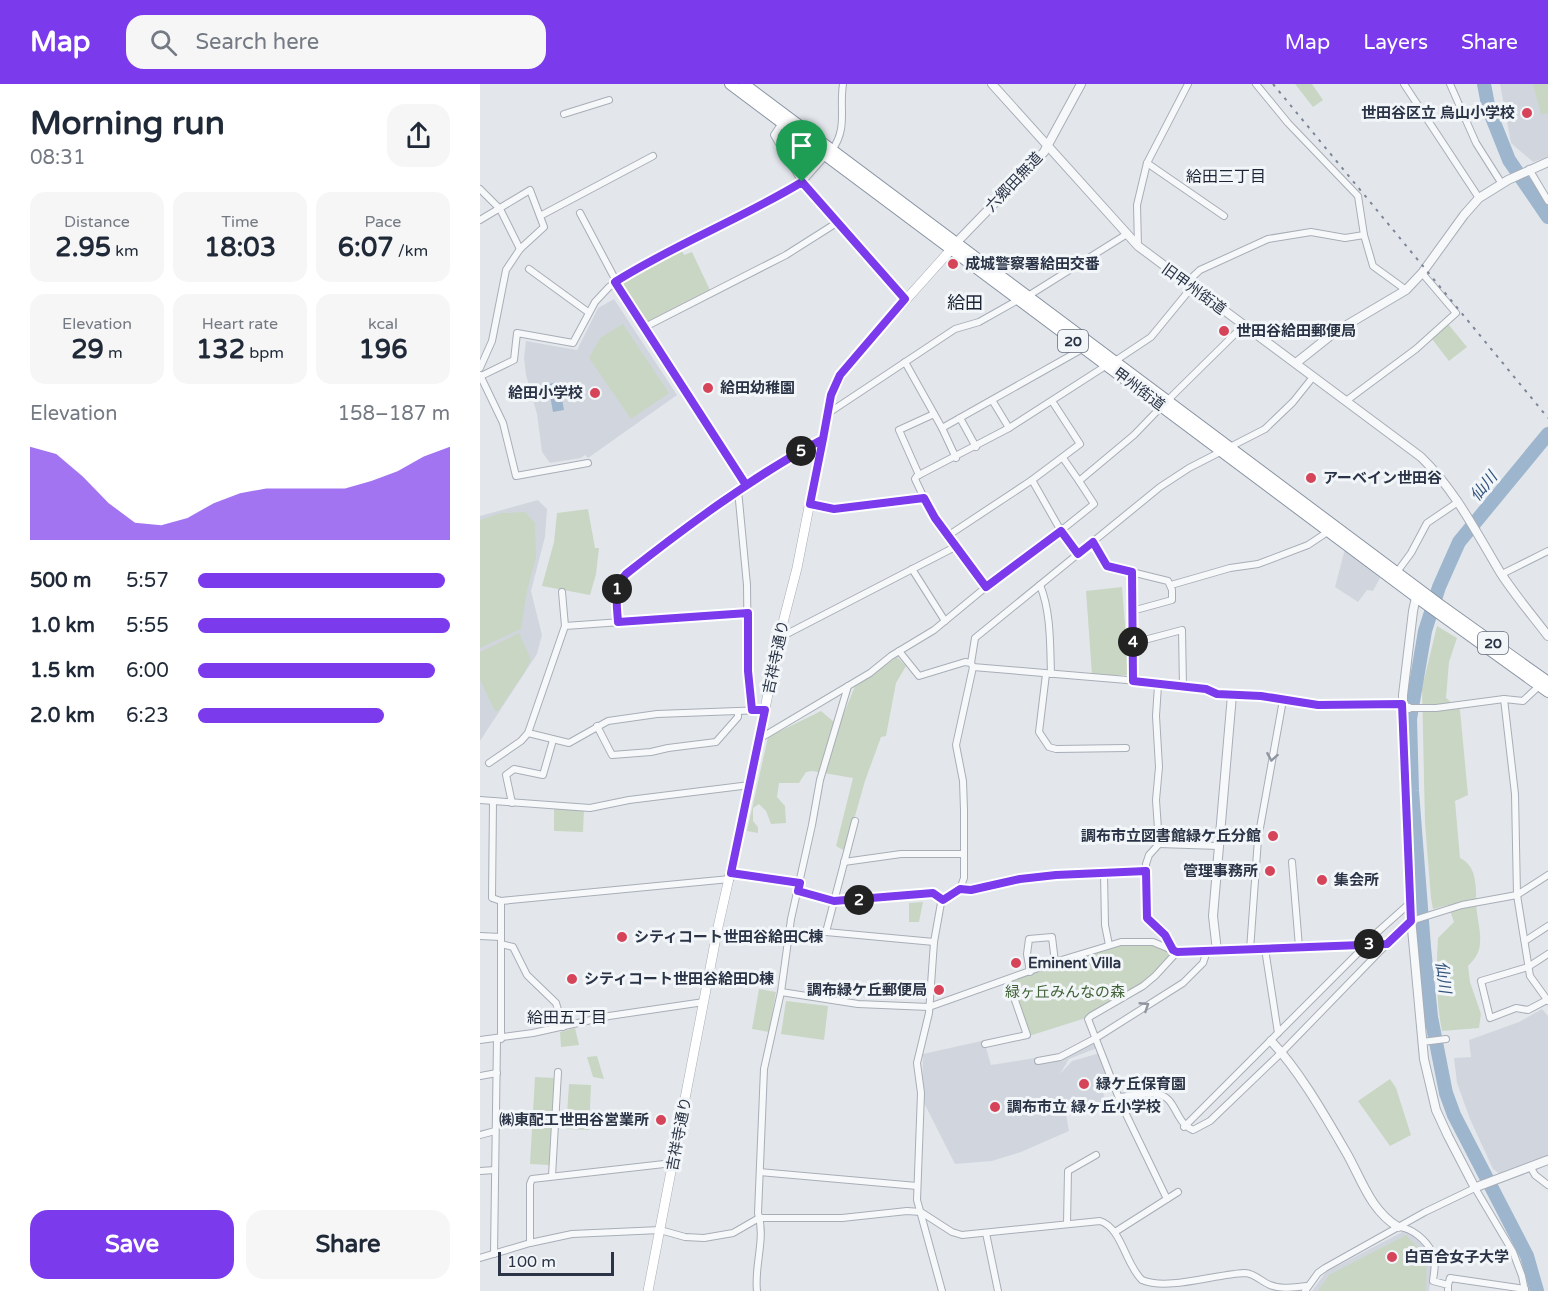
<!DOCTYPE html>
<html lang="en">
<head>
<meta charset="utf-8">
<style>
	body { margin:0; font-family:"Varela Round","Noto Sans JP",sans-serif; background:#f6f6f7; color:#1f2937; height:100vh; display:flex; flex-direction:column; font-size:22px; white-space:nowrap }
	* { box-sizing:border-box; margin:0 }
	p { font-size:20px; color:#747a83 }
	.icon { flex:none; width:33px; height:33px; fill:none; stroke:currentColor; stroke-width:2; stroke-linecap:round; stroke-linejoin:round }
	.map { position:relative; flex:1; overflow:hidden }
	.drawer { display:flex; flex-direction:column; background:#fff; width:480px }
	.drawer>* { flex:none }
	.scale { position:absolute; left:18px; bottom:15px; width:116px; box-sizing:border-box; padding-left:6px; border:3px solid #2a3446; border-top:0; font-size:16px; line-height:21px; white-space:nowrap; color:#2a3446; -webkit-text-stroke:4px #f3f6f9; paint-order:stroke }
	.pin { position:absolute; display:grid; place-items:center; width:51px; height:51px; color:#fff; margin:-62px -26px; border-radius:50% 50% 50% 0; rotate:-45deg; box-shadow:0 0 6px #0007 }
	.pin .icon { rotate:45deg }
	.km { position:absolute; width:30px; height:30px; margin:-15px; border-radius:50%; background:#222; color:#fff; font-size:16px; line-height:30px; text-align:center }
	.round { display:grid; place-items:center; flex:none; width:63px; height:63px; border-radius:18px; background:#f6f6f7 }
	.head { display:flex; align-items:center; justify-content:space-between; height:102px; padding:0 30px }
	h1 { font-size:33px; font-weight:800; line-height:45px }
	.metrics { display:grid; grid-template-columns:repeat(3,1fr); gap:9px; height:102px; padding:6px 30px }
	.metrics div { display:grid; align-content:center; border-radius:15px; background:#f6f6f7; text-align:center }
	.metrics b { font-size:26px; font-weight:800 }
	.metrics small { font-size:16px; font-weight:400 }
	.metrics p { font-size:16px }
	.chart { height:168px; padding:12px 30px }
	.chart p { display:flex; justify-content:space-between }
	.chart svg { width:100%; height:108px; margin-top:6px; fill:#7c3aed; opacity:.7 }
	.action { display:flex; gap:12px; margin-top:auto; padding:12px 30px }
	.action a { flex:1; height:69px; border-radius:18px; background:#7c3aed; color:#fff; font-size:24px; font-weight:800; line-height:69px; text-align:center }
	.action a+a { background:#f6f6f7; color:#1f2937 }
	ul { padding:0 30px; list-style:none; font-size:20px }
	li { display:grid; grid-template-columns:96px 72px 1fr; align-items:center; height:45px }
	li i { height:15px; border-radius:8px; background:#7c3aed }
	header { display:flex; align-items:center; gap:36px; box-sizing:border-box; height:84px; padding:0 30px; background:#7c3aed; color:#fff }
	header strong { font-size:28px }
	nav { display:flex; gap:33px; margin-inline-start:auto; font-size:21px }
	.search { width:420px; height:54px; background:#f6f6f7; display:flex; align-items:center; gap:15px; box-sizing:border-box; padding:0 21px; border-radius:18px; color:#747a83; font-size:22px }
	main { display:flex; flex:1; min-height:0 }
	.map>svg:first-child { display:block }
</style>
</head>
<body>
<header>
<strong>Map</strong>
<div class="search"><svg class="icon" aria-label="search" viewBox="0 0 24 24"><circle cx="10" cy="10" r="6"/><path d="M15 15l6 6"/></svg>Search here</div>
<nav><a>Map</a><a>Layers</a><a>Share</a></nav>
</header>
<main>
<section class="drawer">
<div class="head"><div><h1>Morning run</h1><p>08:31</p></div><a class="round"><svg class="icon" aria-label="share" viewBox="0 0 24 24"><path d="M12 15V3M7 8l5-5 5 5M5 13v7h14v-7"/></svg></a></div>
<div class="metrics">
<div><p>Distance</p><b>2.95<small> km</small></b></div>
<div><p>Time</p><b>18:03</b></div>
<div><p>Pace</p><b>6:07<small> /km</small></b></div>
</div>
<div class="metrics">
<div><p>Elevation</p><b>29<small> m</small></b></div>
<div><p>Heart rate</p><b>132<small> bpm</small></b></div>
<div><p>kcal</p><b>196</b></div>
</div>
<div class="chart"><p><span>Elevation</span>158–187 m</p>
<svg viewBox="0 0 160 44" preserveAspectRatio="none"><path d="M0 44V6L10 9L20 18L30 29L40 37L50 38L60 35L70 29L80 25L90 23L100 23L110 23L120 23L130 20L140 16L150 10L160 6V44z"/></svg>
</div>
<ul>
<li><b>500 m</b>5:57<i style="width:98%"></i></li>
<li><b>1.0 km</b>5:55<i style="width:100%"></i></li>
<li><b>1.5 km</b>6:00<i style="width:94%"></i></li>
<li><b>2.0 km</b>6:23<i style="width:74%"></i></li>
</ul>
<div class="action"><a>Save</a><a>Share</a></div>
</section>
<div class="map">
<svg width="1068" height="1207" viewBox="0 0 1068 1207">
	<rect width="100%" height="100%" fill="#e3e7ec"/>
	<g fill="#d1d6de">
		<path d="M1020 0H1068V73L1053 78 1031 59Z"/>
		<path d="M134 215 197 311 108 374 105 371 101 374 70 379 62 368 57 330 46 291 44 274 46 257 97 266 118 224Z"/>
		<path d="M58 416 67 425 65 453 51 507 62 551 57 570 0 657V432Z"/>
		<path d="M865 465 900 494 893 507 887 506 878 518 855 503Z"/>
		<path d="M1062 925 1068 932V1071L1021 1091 1013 1085 990 1035 977 999 974 974 991 973 989 956 1039 938Z"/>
		<path d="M613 953 617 964 589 975 580 990 592 977 620 969 631 1006 623 1008 626 1019 586 1030 589 1047 541 1068 512 1077 475 1080 442 1015 443 970 506 956 505 960 511 981 579 970Z"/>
		<path d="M926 1146 938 1156 950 1169 953 1177 949 1207H832L846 1188Z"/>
	</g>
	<g fill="#c9d6c4">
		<path d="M815 0H832L843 16 833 23Z"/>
		<path d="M1053 0H1068V29L1061 31Z"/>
		<path d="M201 165 204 171 212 168 230 206 165 239 142 199Z"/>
		<path d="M143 240 189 309 151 335 109 274 120 254Z"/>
		<path d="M968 240 987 263 969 277 952 255Z"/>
		<path d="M108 425 115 464H119L116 490 110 511 62 502 74 458 77 429Z"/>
		<path d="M45 428 55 439 56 473 47 507 41 545 0 564V436L21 429Z"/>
		<path d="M642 503 649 591H612L606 507Z"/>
		<path d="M957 542 977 554 969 578 966 614 980 626 988 711 975 717 980 774C1000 783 995 811 997 829 998 838 1001 849 1000 858 1000 868 995 875 988 882L990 898 1001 930 999 944 962 947C956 917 956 885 958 854L974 838 968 821 953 825 951 814 945 739 942 604Z"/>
		<path d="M39 549 51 575 44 589 18 627H15L0 596V568Z"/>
		<path d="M417 573 426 582 416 599 406 652 401 653 385 697 365 767 356 762 373 694 332 687 326 688 319 699H299L297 713 305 722 306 739 291 740 286 727 279 720 273 724V737L278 743V749L267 747 288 653 341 627 354 638 360 639 375 602Z"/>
		<path d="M74 725 104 726 103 748 74 747Z"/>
		<path d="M443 818 439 838H429V819Z"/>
		<path d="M666 857 697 868 675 892 609 933 549 952 528 896 629 861Z"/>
		<path d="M279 905 296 908 289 948 272 945Z"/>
		<path d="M306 917 348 922 344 956 301 950Z"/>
		<path d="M95 944 99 961 81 963 80 948Z"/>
		<path d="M117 972 124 995 113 993 107 973Z"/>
		<path d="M55 993 74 994 69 1081 50 1080Z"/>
		<path d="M910 995 916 1004 931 1051 910 1062 878 1017Z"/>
		<path d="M89 1000 111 1001 109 1046 86 1045Z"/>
		<path d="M926 1151 947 1173 946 1207H838L849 1191Z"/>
	</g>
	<path fill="#9db5cd" d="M79 298 84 326 73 328 68 300Z"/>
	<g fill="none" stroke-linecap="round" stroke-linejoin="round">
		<g stroke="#9db5cd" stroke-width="14">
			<path d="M1004 0 1009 26 1029 76 1068 133"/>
			<path d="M1057 1207 1047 1172 974 1031 966 1009 951 933 944 863 932 707 930 635 945 547 959 503 979 458 1068 350"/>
		</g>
		<defs>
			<g id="minor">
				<path d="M776 0 808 39 878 112 884 151 893 182 926 206"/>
				<path d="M924 0 999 114"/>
				<path d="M970 0 996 59 1022 100"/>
				<path d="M84 30 129 16"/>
				<path d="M302 39 294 51 322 98 425 215"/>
				<path d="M352 66C368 44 359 25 363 0"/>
				<path d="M667 79 744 132"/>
				<path d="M1049 85 1068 117"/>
				<path d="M0 105 20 125 40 165"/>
				<path d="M100 129 134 193 138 204 265 401"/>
				<path d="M60 132 173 72"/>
				<path d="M0 136 50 106 64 143 40 165 26 186 12 257 0 284"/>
				<path d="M658 162 657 121 667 79 708 0"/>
				<path d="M49 185 108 228"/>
				<path d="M706 199 720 186 788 155 831 148 865 154 884 151"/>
				<path d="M548 212 647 150"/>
				<path d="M163 244 306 171 358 138"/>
				<path d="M635 277 671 253 712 203"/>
				<path d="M425 278 462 344 476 374"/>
				<path d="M0 291 23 339 36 392 108 379"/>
				<path d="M1 292 34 276 37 249 93 259 115 218 129 203 166 178 248 139 310 105 322 98 346 71"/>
				<path d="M512 316 529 344"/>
				<path d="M688 316 764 241"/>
				<path d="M866 317 936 265 976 229 942 189"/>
				<path d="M347 330 475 245 499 238 538 216"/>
				<path d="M480 334 496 363"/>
				<path d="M462 344 604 264"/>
				<path d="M583 374 599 397 654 351 682 322"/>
				<path d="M439 391 419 346 454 330"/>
				<path d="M552 396 581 447 598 470"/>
				<path d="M258 406 267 501 268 587 272 626"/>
				<path d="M444 414 435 395 437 392 529 344 627 281"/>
				<path d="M330 420 354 425 444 414 455 434 506 503"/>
				<path d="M469 451 552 396 600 360 572 317"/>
				<path d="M613 458 627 482 688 497 692 506V516L652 527"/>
				<path d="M432 485 465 537"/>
				<path d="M652 488 653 597"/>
				<path d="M917 488 931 469 947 439 978 418"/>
				<path d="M1022 490 1068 467"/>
				<path d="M560 501C571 528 570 560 571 590"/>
				<path d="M691 501 750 484 778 480 828 461 849 447"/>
				<path d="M138 538C137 522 133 503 146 491 208 441 272 393 342 355"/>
				<path d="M85 542 268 529"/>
				<path d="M299 554 475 463"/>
				<path d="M653 559 702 546 703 603"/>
				<path d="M419 567 439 592 485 578 491 579"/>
				<path d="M493 583 647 596 678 601 726 605 737 610"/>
				<path d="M566 590 559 648 569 663 576 665 646 664"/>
				<path d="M678 601 676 632 679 683 676 716 679 760 669 771 666 780V830L670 837 685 851 693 865"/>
				<path d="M1024 615 1035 710 1037 811 1050 892 1068 917"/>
				<path d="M929 624H956L1024 615 1043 617 1059 602"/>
				<path d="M117 642 132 671 171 668 188 664 236 658 258 633V627"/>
				<path d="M48 649 89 659 128 637 177 630 285 626"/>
				<path d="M279 655 390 589 411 572 454 546 506 503 578 449 614 420 599 397"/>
				<path d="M9 679 41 657 48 649 85 542 82 508"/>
				<path d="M0 716 110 724 149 716 270 701"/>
				<path d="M13 717 12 814 21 817 250 795"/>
				<path d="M32 719 26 691 34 685 63 691 73 656"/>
				<path d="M375 737 346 848 454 858"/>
				<path d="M679 760 739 762"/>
				<path d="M364 778 421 770H483"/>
				<path d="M812 778 819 863"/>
				<path d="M251 789 320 799"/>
				<path d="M624 789 625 841 629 861"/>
				<path d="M480 805 484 794V726L483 697 476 661 493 583 491 579 495 554 680 403 709 384 785 345 813 318 833 293"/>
				<path d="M318 807 354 817 453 809 463 816"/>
				<path d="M21 817V955"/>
				<path d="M931 837 982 821 1037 811 1068 791"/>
				<path d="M0 852 21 853"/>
				<path d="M1045 857 1068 842"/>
				<path d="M21 860 33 863 47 891 76 919 83 943"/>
				<path d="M785 865 798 949"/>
				<path d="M770 866 778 755 803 616"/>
				<path d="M550 888 547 870 549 855 572 853 575 878"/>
				<path d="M301 908 378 920 449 923 575 878 641 858H673L697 868 737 867"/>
				<path d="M1067 916 1048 926 1036 924 1010 934 1001 897 1048 883 1068 870"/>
				<path d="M0 956 53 949 129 932 224 918"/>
				<path d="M942 958 966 955"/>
				<path d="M505 960 547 951 528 896"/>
				<path d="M558 977 580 973 616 954 703 899 723 879 727 867"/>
				<path d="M0 992 17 989"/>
				<path d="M639 1013C651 1012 666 1008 677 1010 697 1013 694 1038 713 1046L730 1037 802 968 907 860"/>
				<path d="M704 1043 884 863V860L930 819"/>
				<path d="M0 1051 15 1047"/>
				<path d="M1050 1082 1055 1091 1068 1101"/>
				<path d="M0 1087 15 1086"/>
				<path d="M280 1088 437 1102"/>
				<path d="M72 1092 78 988"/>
				<path d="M995 1104 1033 1168 1042 1192 1045 1207"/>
				<path d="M687 1115 642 1022 608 935 611 932 663 902 675 892 697 868"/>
				<path d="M587 1140 588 1087 616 1071"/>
				<path d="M919 1143C932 1144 946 1156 952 1168 957 1176 954 1188 953 1197L968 1201V1207"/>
				<path d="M635 1148 698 1108"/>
				<path d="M506 1149 518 1207"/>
				<path d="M50 1159V1100L52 1095 193 1079"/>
				<path d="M14 1170 17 955"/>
				<path d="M0 1174 50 1159 92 1150 180 1146 205 1153 224 1154 253 1149 279 1134H362L427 1127 441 1128 472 1148 482 1151 620 1137C642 1144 645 1180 662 1196 688 1207 735 1190 765 1189 774 1189 782 1198 790 1201 801 1206 815 1203 827 1202"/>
				<path d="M968 1201 970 1194 1045 1205"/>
				<path d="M277 1207C274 1181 286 1155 278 1129L284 985 301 908 311 835 332 741 340 696 368 602"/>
				<path d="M462 1207 437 1116 441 1009 437 979 449 929 454 858 461 819 463 816 480 805 491 806 540 795 576 791 666 787"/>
				<path d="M825 1207 838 1189 845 1184 945 1128 999 1102"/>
			</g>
			<g id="tertiary">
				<path d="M512 0 658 162 941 373C975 406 996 448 1020 488 1034 510 1052 531 1068 552"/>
				<path d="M476 159 564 68 601 0"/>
				<path d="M816 279 855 248 926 206 942 189 984 131 999 114 1028 96 1068 78"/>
				<path d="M939 509 936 513 933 527 923 611V662L931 834 944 975 956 1026 968 1052 995 1104"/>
				<path d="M737 610 781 612 838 621 917 620 929 624"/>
				<path d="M752 611 733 832 737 867 907 860 931 837"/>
				<path d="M791 957C819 986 845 1032 866 1068 881 1094 890 1126 918 1143"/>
				<path d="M999 1102 1068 1076"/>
			</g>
			<path id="secondary" d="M168 1207 238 843 270 701 299 554 317 484 351 311 365 284 475 161"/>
			<g id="trunk">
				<path d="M250 0 936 513 1068 608"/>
				<path d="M264 0 959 520 1068 598"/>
			</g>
		</defs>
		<use href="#minor" stroke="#a8aeb7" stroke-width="8"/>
		<use href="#tertiary" stroke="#a8aeb7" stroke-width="10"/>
		<use href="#secondary" stroke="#a8aeb7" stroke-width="10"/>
		<use href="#trunk" stroke="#8a94a4" stroke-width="12"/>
		<use href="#minor" stroke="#f7f8fa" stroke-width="6"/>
		<use href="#tertiary" stroke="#f7f8fa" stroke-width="8"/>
		<use href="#secondary" stroke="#fff" stroke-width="9"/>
		<use href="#trunk" stroke="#fff" stroke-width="10"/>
		<path stroke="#7c8697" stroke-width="2" stroke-dasharray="3 6" stroke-linecap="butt" d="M793 0 1068 334"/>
	</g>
	<defs><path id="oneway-chevron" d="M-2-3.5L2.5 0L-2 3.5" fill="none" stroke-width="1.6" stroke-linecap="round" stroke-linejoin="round" transform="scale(1.5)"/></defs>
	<g stroke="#9096a0">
		<use href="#oneway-chevron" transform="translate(792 673) rotate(100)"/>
		<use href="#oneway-chevron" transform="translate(665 922) rotate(-33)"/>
	</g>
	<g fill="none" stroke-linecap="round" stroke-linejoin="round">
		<defs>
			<path id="route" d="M322 98 425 215 360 291 351 311 343 355C273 393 208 441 146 490 133 504 137 521 138 538L268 529V587L272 626H285L251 789 320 799 318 807 354 817 453 809 463 816 480 805 491 806 540 795 576 791 666 787 667 834 685 851 693 866 697 868 907 860 931 837 922 620 838 621 781 612 737 610 726 605 653 597 652 488 627 482 613 458 598 470 581 447 506 503 455 434 444 414 354 425 330 420 343 355C316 369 291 384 266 401L135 198C195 160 261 135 322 98"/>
		</defs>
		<use href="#route" stroke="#fff" stroke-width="12"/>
		<use href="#route" stroke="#7c3aed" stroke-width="8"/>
	</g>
	<g fill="#d6445a" stroke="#f3f6f9" stroke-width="2">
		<circle cx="1047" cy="29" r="6"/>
		<circle cx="473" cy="180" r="6"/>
		<circle cx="744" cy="247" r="6"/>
		<circle cx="228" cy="304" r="6"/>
		<circle cx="115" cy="309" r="6"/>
		<circle cx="831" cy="394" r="6"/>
		<circle cx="793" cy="752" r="6"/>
		<circle cx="790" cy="787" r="6"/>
		<circle cx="842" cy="796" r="6"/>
		<circle cx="142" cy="853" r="6"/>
		<circle cx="536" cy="879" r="6"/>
		<circle cx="92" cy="895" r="6"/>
		<circle cx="459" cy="906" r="6"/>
		<circle cx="604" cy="1000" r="6"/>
		<circle cx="515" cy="1023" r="6"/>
		<circle cx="181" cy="1036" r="6"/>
		<circle cx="912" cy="1173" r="6"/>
	</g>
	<g text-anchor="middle" stroke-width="6" stroke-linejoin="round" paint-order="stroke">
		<g fill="#f3f6f9" stroke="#666e7c" stroke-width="1.5">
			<rect x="578" y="246" width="30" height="22" rx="4.5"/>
			<rect x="998" y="548" width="30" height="22" rx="4.5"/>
		</g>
		<g font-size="14" font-weight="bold" fill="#2a3446">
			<text x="593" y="262">20</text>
			<text x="1013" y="564">20</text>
		</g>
		<g font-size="15" font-weight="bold" fill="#2a3446" stroke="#f3f6f9" text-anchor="start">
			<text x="1035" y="34" text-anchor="end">世田谷区立 烏山小学校</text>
			<text x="485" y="185">成城警察署給田交番</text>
			<text x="756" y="252">世田谷給田郵便局</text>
			<text x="240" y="309">給田幼稚園</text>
			<text x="103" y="314" text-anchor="end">給田小学校</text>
			<text x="843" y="399">アーベイン世田谷</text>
			<text x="781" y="757" text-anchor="end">調布市立図書館緑ケ丘分館</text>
			<text x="778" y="792" text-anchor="end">管理事務所</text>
			<text x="854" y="801">集会所</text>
			<text x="154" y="858">シティコート世田谷給田C棟</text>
			<text x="548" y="884">Eminent Villa</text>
			<text x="104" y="900">シティコート世田谷給田D棟</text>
			<text x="447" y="911" text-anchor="end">調布緑ケ丘郵便局</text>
			<text x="616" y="1005">緑ケ丘保育園</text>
			<text x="527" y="1028">調布市立 緑ヶ丘小学校</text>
			<text x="169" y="1041" text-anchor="end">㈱東配工世田谷営業所</text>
			<text x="924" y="1178">白百合女子大学</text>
		</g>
		<g font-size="15" fill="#2a3446" stroke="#f3f6f9">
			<text transform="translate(534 98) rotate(-47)" y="5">六郷田無道</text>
			<text transform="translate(714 205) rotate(36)" y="5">旧甲州街道</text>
			<text transform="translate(659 305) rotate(37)" y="5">甲州街道</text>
			<text transform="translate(296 573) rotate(-78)" y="5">吉祥寺通り</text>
			<text transform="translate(199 1050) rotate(-79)" y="5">吉祥寺通り</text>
		</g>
		<g font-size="15" fill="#3f6236" stroke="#f3f6f9">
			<text x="585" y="913">緑ヶ丘みんなの森</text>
		</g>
		<g font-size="16" fill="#1c2536" stroke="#f3f6f9">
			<text x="746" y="98">給田三丁目</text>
			<text x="87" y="939">給田五丁目</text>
		</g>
		<g font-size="16" font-style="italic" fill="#31537c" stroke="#f3f6f9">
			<text transform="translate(1003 402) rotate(-51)" y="6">仙川</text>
			<text transform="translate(964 893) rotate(83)" y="6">仙川</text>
		</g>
		<g font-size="18" fill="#1c2536" stroke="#f3f6f9">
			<text x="485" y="225">給田</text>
		</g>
	</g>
</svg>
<div class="scale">100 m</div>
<div class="pin" style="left:322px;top:98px;background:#1e9e55"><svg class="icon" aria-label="arrive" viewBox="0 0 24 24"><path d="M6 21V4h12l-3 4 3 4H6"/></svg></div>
<b class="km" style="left:137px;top:505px">1</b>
<b class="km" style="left:379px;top:816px">2</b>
<b class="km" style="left:889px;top:860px">3</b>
<b class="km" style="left:653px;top:558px">4</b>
<b class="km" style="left:321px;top:367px">5</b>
</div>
</main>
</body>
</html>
